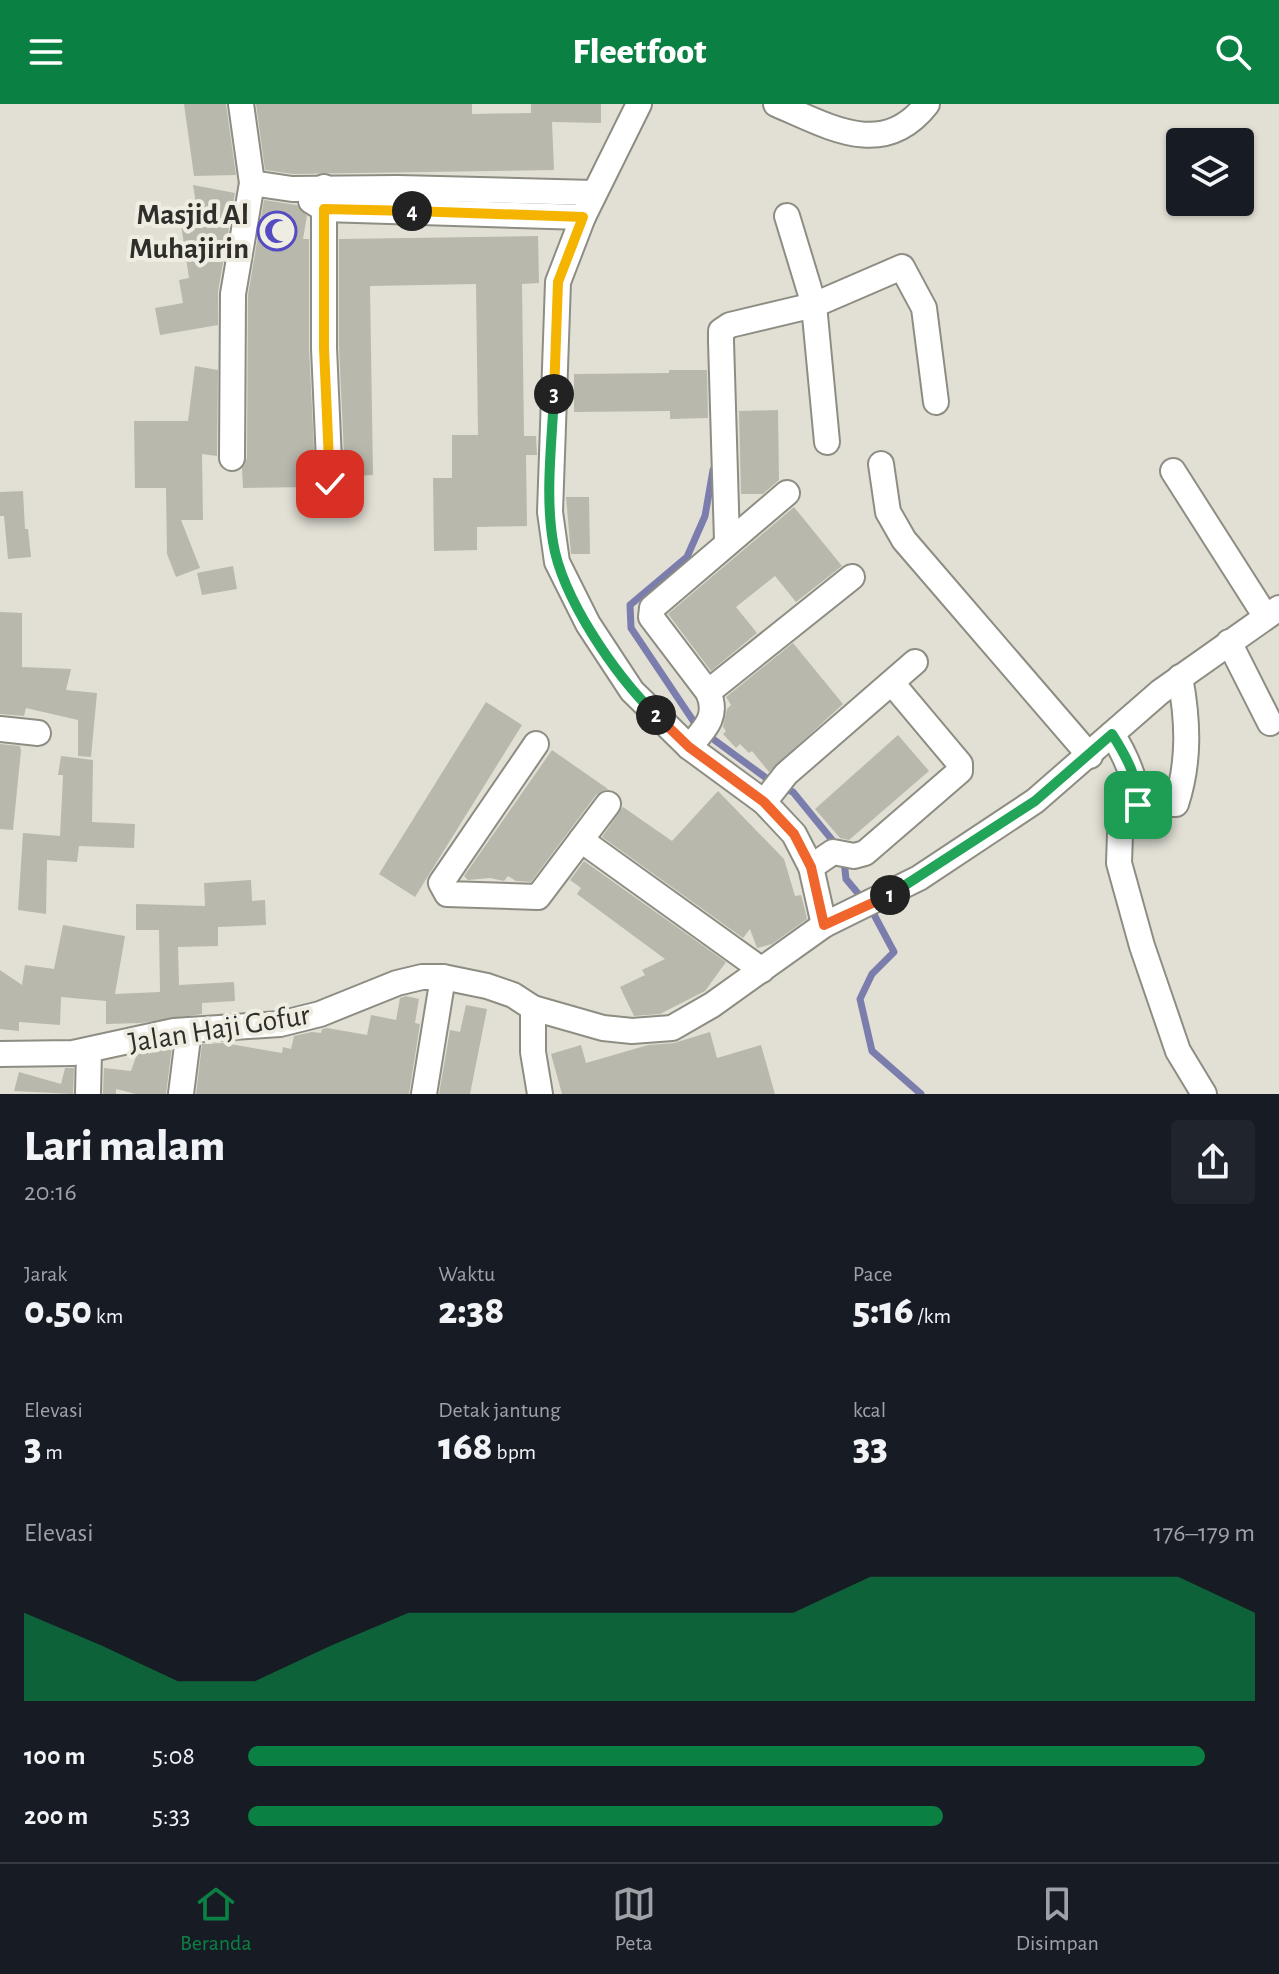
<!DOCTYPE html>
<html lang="id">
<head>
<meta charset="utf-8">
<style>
	body { margin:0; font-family:"Alegreya Sans",sans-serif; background:#20242c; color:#f1f3f6; height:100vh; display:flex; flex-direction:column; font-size:30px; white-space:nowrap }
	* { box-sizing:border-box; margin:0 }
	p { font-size:26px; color:#9ea1a6 }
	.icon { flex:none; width:44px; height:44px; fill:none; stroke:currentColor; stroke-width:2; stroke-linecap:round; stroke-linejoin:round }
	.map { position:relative; height:990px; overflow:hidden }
	.sheet { display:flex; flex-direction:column; background:#171b24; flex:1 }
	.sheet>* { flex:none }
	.controls { position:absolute; left:1166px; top:24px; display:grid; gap:16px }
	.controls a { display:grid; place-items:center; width:88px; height:88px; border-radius:8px; background:#171b24; box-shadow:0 2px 6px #0004; font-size:40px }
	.pin { position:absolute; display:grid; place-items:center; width:68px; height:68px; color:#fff; margin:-34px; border-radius:16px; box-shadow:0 4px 12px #0006 }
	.km { position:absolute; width:40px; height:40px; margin:-20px; border-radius:50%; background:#222; color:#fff; font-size:22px; line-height:40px; text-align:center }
	.round { display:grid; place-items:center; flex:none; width:84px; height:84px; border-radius:8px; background:#20242c }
	.summary { display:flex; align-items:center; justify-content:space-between; height:136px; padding:0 24px }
	h1 { font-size:44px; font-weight:800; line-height:60px }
	.stats { display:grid; grid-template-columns:repeat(3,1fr); gap:12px; height:136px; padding:8px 24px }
	.stats div { display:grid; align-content:center }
	.stats b { font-size:40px; font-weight:800 }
	.stats small { font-size:22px; font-weight:400 }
	.stats p { font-size:22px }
	.chart { height:224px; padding:16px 24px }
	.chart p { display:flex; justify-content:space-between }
	.chart svg { width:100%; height:144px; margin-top:8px; fill:#0b8043; opacity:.7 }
	ul { padding:0 24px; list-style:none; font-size:26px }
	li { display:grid; grid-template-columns:128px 96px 1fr; align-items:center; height:60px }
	li i { height:20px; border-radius:10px; background:#0b8043 }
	header { display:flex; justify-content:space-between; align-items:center; height:104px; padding:0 24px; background:#0b8043; color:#fff; font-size:36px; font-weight:800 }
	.tabs { display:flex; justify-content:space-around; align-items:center; height:112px; border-top:2px solid #363941; background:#171b24; font-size:22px; color:#9ea1a6 }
	.tabs a { display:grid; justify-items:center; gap:4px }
	.tabs .active { color:#0b8043 }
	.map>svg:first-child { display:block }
</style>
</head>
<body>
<header><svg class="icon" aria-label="menu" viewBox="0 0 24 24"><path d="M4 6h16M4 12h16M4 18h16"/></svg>Fleetfoot<svg class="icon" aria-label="search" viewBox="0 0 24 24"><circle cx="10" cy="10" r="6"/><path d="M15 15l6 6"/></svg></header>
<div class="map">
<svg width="1279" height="990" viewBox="0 0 1279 990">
	<rect width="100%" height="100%" fill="#e2e0d5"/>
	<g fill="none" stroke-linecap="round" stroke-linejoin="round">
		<g stroke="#7b7ead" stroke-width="7">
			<path d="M713 366 705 412 687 453 630 501 631 524 698 624 773 679 793 688 837 742"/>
			<path d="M844 757 846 775 871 805 894 848 872 870 860 895 872 947 921 990"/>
		</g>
	</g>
	<g fill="#b9b8ad">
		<path d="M184 0H226L236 71 194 72Z"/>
		<path d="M256 0H472V10L531 9V0H601V19L552 18 554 66 293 70 265 66Z"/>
		<path d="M193 81 235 89 218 188V221L160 231 155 204 183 199 179 176 189 174 181 120 199 117Z"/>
		<path d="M264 96 297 101 307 112 303 135H309V244L316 383 243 384 242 364 247 354 248 191Z"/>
		<path d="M538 132 539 179 522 180 524 332H536L537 351H526L527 422 477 423V446L434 447 433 374H452V331H478L476 180 370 182 373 371 345 372 339 244V135Z"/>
		<path d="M195 262 218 266 217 352 202 350 203 416H181L200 464 176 473 167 450 166 384H135L134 317H188Z"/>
		<path d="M669 266H707L708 314 670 315V307L574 308V270L669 269Z"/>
		<path d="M778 306 779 376 763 390H741L739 307Z"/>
		<path d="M23 387 25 425H28L31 453 8 455 4 412H0V388Z"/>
		<path d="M566 393H589L590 450H571Z"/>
		<path d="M794 403 842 462 796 498 775 472 736 503 757 529 711 567 668 510Z"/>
		<path d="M233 462 237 485 202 491 197 469Z"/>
		<path d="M0 508 22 509V563L71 565 66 586 97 589 91 653 78 652V616L26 604 24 612 0 610Z"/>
		<path d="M793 539 843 600 769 668 752 647 749 649 740 640 736 644 723 630 726 627 723 623 727 605 731 601 726 593Z"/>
		<path d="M486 598 522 621 415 793 379 770Z"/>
		<path d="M898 631 929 667 849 736 840 734 815 705Z"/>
		<path d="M0 640 20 642 21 647 13 726 0 725Z"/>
		<path d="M552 646 608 685 596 691 531 778 516 777 508 772 504 777 490 774 468 776 464 772Z"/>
		<path d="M61 652 93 656 92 718 135 720 134 744 79 742 77 758 47 756 46 810 18 806 23 729 60 732 63 671H58Z"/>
		<path d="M718 687 784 755 795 792 801 791 805 806 807 815 772 840 757 844 750 825 743 834 602 733 623 703 672 737Z"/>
		<path d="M584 757 726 858 705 887 660 910 634 912 620 883 645 871 642 866 665 855 577 790 581 784 570 776Z"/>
		<path d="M251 776 252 797 265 796 266 821 218 823V842L178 843 179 881 234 878 235 897 202 899V910L141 919 106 920V897L61 893 60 921 19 918V927L0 925V866L22 881 25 861 54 865 63 821 125 832 115 890 160 888 159 826H136V800L205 802 204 779Z"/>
		<path d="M406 892 419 895 415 919 420 920 409 990H196L202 940 224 939 282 949 283 943 291 945 294 932 312 928 321 929 322 925 327 924 367 931 371 911 396 916 400 894Z"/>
		<path d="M466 901 487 905 470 990H439L450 926 460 928Z"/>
		<path d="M710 928 717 954 761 941 775 990H562L551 950 581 941 586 959 648 941 674 939Z"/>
		<path d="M172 943 166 990H136L116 985V990H103L104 964 131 967 137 950Z"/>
		<path d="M65 964H74L73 990 14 987 19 968 61 980Z"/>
	</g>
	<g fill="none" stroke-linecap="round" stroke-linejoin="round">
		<defs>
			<g id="minor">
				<path d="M639 0 583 113 558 178 550 408 557 458 588 520 632 587 689 643 764 698 794 730 811 763 824 821"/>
				<path d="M776 0C830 23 883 56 927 0"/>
				<path d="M252 79 292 85 398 84 594 89"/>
				<path d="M324 83V244L330 380"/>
				<path d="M311 97 324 105 583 113"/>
				<path d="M787 112 814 201 827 338"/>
				<path d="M232 354 233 190 252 79 241 0"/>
				<path d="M881 360 888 408 904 436 1090 652"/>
				<path d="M1173 367 1266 513"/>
				<path d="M727 437 721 237V227L730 221 814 201 902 163 924 204 936 298"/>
				<path d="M1229 538 1270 619"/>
				<path d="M1180 573C1188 616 1190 657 1176 700L1142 699 1137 702 1120 730 1119 759 1142 842 1178 947 1204 990"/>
				<path d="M708 588 852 473"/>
				<path d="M0 625 38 629"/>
				<path d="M1112 630C1127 653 1135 674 1139 700"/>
				<path d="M536 640 441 779 447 790 538 793 608 700"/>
				<path d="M689 643C705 625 719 612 708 588L651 513 652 504 787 389"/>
				<path d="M764 698 786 670 915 558"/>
				<path d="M581 736 762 866"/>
				<path d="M811 763 833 748 854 752 865 749 960 667V660L892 579"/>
				<path d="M533 904V948L540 990"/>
				<path d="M0 950 73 949 174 927 280 920 320 910 397 879 422 873H443L487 882 513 891 533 904 603 924 632 927 672 924 712 901 824 821 919 774 1035 697 1160 588 1279 504"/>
				<path d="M88 990 89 947"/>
				<path d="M181 990 189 926"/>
				<path d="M424 990 443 873"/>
			</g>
		</defs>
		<use href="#minor" stroke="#8e8d83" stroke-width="28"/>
		<use href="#minor" stroke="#fff" stroke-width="24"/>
	</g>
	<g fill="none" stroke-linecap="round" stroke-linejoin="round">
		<defs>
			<path id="split-1" d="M890 791 1035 697 1112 630C1126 652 1139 675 1138 701"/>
			<path id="split-2" d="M656 611 689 643 764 698 794 730 811 763 824 821 890 791"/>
			<path id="split-3" d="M554 290C552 338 545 390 553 438 562 494 615 571 656 611"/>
			<path id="split-4" d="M412 107 583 113 558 178 554 290"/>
			<path id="split-5" d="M330 380 324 244V105L412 107"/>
		</defs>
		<use href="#split-1" stroke="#fff" stroke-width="16"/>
		<use href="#split-2" stroke="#fff" stroke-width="16"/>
		<use href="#split-3" stroke="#fff" stroke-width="16"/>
		<use href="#split-4" stroke="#fff" stroke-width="16"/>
		<use href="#split-5" stroke="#fff" stroke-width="16"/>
		<use href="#split-1" stroke="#22a559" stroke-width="10"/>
		<use href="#split-2" stroke="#f0652b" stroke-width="10"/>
		<use href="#split-3" stroke="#22a559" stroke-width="10"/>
		<use href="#split-4" stroke="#f5b400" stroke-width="10"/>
		<use href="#split-5" stroke="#f5b400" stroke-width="10"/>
	</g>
	<defs>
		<symbol id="mosque-ring" viewBox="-11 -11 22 22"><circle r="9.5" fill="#efede2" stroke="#544bc3" stroke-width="1.5"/><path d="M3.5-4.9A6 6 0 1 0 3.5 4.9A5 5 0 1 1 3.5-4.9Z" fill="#544bc3"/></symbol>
	</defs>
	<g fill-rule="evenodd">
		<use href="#mosque-ring" x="255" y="105" width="44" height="44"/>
	</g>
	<g text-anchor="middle" stroke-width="8" stroke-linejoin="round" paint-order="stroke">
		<g font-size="30" font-weight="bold" fill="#2f2e2a" stroke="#efede2" text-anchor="end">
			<text x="249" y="120">Masjid Al<tspan x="249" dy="34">Muhajirin</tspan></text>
		</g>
		<g font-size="30" fill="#2f2e2a" stroke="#efede2">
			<text transform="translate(219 924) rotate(-9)" y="10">Jalan Haji Gofur</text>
		</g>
	</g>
</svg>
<div class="controls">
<a><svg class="icon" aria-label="layers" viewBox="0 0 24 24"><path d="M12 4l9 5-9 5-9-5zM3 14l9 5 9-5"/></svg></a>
</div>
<div class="pin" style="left:1138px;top:701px;background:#1e9e55"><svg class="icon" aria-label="arrive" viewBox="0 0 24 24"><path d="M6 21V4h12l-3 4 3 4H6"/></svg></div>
<div class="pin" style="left:330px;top:380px;background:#d93025"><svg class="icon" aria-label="check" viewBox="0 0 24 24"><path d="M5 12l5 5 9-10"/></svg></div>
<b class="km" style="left:890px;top:791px">1</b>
<b class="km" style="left:656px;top:611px">2</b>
<b class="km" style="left:554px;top:290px">3</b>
<b class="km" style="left:412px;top:107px">4</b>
</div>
<section class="sheet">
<div class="summary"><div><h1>Lari malam</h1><p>20:16</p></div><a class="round"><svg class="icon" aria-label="share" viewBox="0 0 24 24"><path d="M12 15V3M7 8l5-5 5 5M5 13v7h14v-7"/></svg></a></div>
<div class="stats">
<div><p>Jarak</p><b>0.50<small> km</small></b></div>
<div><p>Waktu</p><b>2:38</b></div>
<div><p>Pace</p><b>5:16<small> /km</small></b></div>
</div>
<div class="stats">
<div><p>Elevasi</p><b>3<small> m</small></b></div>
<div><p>Detak jantung</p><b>168<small> bpm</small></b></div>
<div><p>kcal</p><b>33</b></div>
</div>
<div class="chart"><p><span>Elevasi</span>176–179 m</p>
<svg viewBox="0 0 160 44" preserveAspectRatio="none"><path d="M0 44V17L10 27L20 38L30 38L40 27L50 17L60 17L70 17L80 17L90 17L100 17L110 6L120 6L130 6L140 6L150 6L160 17V44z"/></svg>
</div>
<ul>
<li><b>100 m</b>5:08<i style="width:95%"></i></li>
<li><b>200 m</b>5:33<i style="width:69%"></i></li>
</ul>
</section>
<nav class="tabs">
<a class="active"><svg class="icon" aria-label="home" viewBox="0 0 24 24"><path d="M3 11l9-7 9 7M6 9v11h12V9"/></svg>Beranda</a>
<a><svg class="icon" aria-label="map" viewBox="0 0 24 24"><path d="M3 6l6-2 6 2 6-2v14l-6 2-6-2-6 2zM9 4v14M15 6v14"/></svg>Peta</a>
<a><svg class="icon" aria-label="saved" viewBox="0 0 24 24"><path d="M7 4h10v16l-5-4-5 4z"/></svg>Disimpan</a>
</nav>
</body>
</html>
